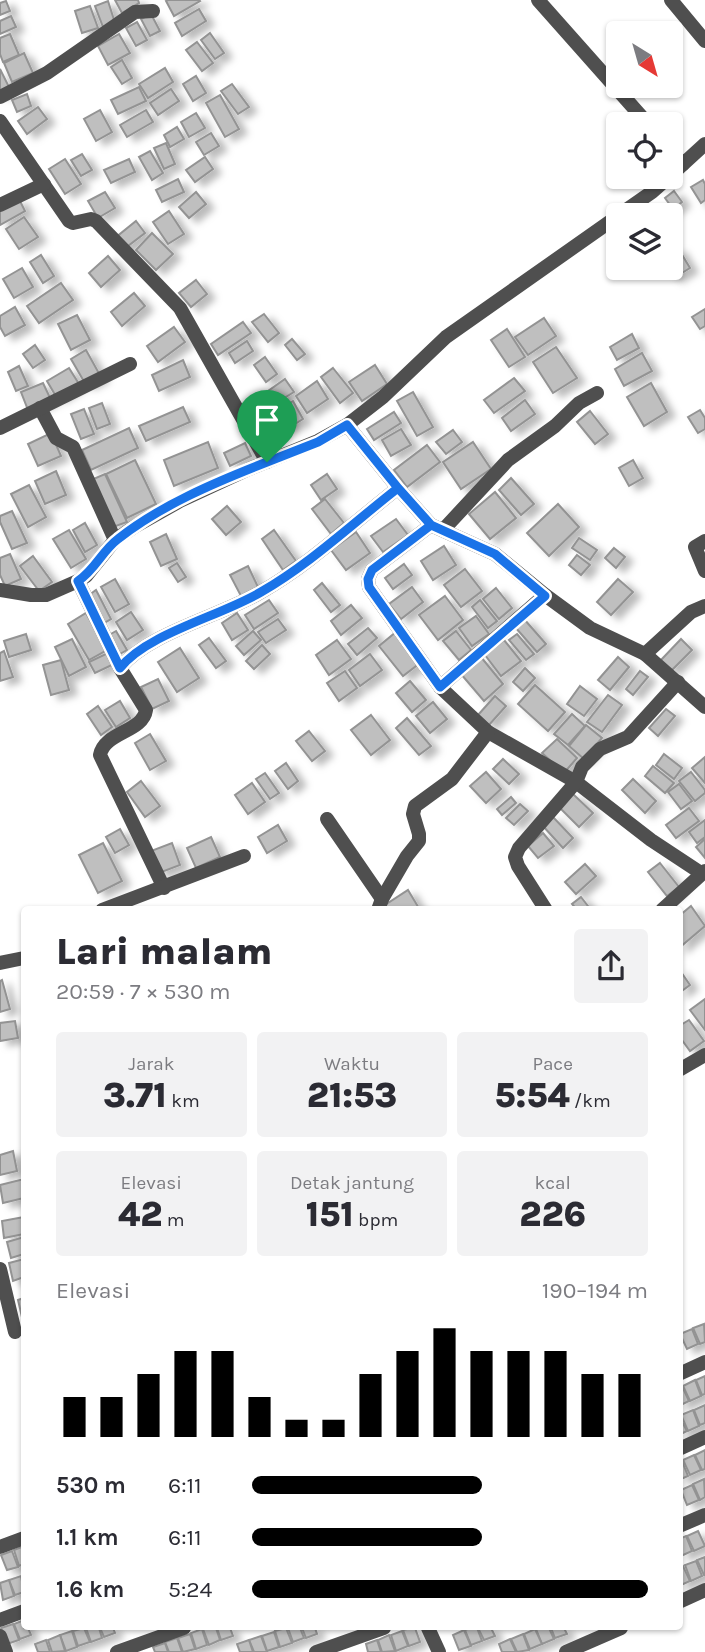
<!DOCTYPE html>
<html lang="id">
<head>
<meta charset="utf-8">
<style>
	body { margin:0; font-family:Karla,sans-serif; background:#f2f2f3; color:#2b2b33; height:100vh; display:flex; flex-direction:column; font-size:26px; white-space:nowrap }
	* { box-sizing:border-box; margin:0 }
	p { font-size:23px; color:#7c7c81 }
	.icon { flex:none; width:38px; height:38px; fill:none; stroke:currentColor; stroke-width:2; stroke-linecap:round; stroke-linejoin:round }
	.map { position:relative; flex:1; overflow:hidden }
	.sheet { position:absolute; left:21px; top:906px; width:662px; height:724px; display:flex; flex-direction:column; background:#fff; border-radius:7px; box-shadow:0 2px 5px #0004 }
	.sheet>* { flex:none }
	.needle { width:46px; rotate:143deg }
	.buttons { position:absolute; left:606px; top:21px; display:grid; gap:14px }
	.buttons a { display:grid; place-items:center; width:77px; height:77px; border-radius:7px; background:#fff; box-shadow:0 2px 5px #0004; font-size:35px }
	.pin { position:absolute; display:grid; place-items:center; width:60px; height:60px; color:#fff; margin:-72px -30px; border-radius:50% 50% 50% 0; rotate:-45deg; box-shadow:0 0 7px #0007 }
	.pin .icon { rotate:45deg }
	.round { display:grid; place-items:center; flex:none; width:74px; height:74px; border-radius:7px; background:#f2f2f3 }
	.overview { display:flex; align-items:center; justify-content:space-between; height:119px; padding:0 35px }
	h1 { font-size:38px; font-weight:800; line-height:52px }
	.figures { display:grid; grid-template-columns:repeat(3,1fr); gap:10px; height:119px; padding:7px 35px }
	.figures div { display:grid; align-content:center; border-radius:7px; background:#f2f2f3; text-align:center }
	.figures b { font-size:35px; font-weight:800 }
	.figures small { font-size:19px; font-weight:400 }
	.figures p { font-size:19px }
	.chart { height:196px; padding:14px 35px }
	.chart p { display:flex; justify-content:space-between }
	.chart svg { width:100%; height:126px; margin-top:7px; stroke:#000; stroke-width:6 }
	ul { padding:0 35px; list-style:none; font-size:23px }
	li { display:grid; grid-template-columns:112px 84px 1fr; align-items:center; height:52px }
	li i { height:18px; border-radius:9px; background:#000 }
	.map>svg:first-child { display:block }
</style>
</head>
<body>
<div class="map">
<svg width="705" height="1652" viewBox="0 0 705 1652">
	<defs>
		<filter id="shadow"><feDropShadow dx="8" dy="4.5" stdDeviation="3.5" flood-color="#0004"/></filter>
	</defs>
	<rect width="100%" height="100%" fill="#fff"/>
	<g fill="#bfbfbf" stroke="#939393" stroke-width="2" filter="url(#shadow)">
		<path d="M115 0H138L139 3 122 13Z"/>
		<path d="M168 0H199L200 1 174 16 166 1Z"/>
		<path d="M6 1 10 11 0 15V3Z"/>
		<path d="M108 1 115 23 103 27 95 6Z"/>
		<path d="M90 6 98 28 82 33 75 11Z"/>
		<path d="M199 9 206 21 182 36 175 23Z"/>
		<path d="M151 14 160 31 150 36 141 19Z"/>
		<path d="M11 16 16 27 0 34V21Z"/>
		<path d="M137 22 147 40 136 46 126 28Z"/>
		<path d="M210 33 224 53 215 59 201 40Z"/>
		<path d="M10 34 19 55 3 62 0 54V38Z"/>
		<path d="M119 34 130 53 108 65 98 46Z"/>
		<path d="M197 42 213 63 202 71 186 50Z"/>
		<path d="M24 53 33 73 12 82 4 63Z"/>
		<path d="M122 60 132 78 122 84 111 67Z"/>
		<path d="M165 68 173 82 148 98 139 84Z"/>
		<path d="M0 69 10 89 0 95Z"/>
		<path d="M196 76 206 93 193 101 183 84Z"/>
		<path d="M232 84 249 107 238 114 221 91Z"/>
		<path d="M139 87 146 101 118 114 111 100Z"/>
		<path d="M171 89 179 101 158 115 150 103Z"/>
		<path d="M27 94 31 106 17 112 12 100Z"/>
		<path d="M220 95 239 129 225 137 206 103Z"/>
		<path d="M38 107 47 119 27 134 18 121Z"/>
		<path d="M100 110 112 132 96 141 84 119Z"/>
		<path d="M146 110 153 122 127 137 120 125Z"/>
		<path d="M196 113 205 128 189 137 181 122Z"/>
		<path d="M177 127 184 139 170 147 164 135Z"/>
		<path d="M211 133 219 146 204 155 196 142Z"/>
		<path d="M166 143 175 164 164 169 154 148Z"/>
		<path d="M150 151 163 173 152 180 139 157Z"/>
		<path d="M82 154 92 170 81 176 71 160Z"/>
		<path d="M205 157 213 169 195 182 186 170Z"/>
		<path d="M65 159 81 184 65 194 49 169Z"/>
		<path d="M129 159 135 172 111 183 104 170Z"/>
		<path d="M178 179 184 192 162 202 156 190Z"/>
		<path d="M703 180 705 184V200L701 203 691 187Z"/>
		<path d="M674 191 682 202 673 209 665 198Z"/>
		<path d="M105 192 115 208 98 218 88 201Z"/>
		<path d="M196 192 206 204 189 218 179 207Z"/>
		<path d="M19 199 25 211 0 225V210Z"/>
		<path d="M169 211 184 234 168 244 153 222Z"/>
		<path d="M24 217 38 237 19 249 6 229Z"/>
		<path d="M136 221 145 233 124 249 115 238Z"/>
		<path d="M152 233 173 254 156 270 136 250Z"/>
		<path d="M678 248 690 268 674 278 667 268H670V253Z"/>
		<path d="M41 255 54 276 43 283 30 262Z"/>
		<path d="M108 256 120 270 101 287 89 273Z"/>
		<path d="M22 268 33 287 14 298 3 279Z"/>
		<path d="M196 280 207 294 191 307 179 293Z"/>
		<path d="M61 283 73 300 39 323 27 306Z"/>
		<path d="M134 293 145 306 122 326 111 312Z"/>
		<path d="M15 307 25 325 5 336 0 327V316Z"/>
		<path d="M705 309V326L700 329 692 317Z"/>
		<path d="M264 314 279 333 268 342 252 322Z"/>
		<path d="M77 315 90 340 71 350 58 324Z"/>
		<path d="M544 318 556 336 528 355 515 337Z"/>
		<path d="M243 322 251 333 218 355 211 344Z"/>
		<path d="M174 327 185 342 158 362 147 346Z"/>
		<path d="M507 329 525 357 509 367 491 340Z"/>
		<path d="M632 334 639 348 617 360 610 347Z"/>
		<path d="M292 339 305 354 297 360 285 345Z"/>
		<path d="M247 341 253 351 235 363 229 353Z"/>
		<path d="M35 345 45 360 33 368 23 354Z"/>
		<path d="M556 347 577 378 553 393 533 362Z"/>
		<path d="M86 350 101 377 86 385 71 359Z"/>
		<path d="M642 353 652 371 624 386 615 369Z"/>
		<path d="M265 357 277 374 266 382 254 365Z"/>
		<path d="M183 360 190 377 159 391 152 375Z"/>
		<path d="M375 365 387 384 362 401 349 382Z"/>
		<path d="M19 366 28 386 16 391 8 372Z"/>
		<path d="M69 368 79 384 57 398 47 381Z"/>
		<path d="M333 368 353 393 340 403 321 377Z"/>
		<path d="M514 378 525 391 494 413 484 400Z"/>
		<path d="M285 379 294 392 276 403 268 391Z"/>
		<path d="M317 381 328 399 307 413 296 396Z"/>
		<path d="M43 383 51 400 28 410 21 392Z"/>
		<path d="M651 383 667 412 644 426 627 397Z"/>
		<path d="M413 392 433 427 417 436 397 401Z"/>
		<path d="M525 400 535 414 511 431 502 418Z"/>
		<path d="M293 401 303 419 287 429 277 410Z"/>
		<path d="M102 403 110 424 97 429 89 408Z"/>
		<path d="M183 407 190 422 146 441 139 426Z"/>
		<path d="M84 409 94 434 81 439 71 414Z"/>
		<path d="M700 410 705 418V429L698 433 688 417Z"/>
		<path d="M590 411 608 434 595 444 577 422Z"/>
		<path d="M394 412 401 423 374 440 367 429Z"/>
		<path d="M129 428 138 448 91 470 82 450Z"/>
		<path d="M401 429 411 445 391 456 382 440Z"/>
		<path d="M453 430 462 442 446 454 436 442Z"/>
		<path d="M51 433 61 456 38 466 28 444Z"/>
		<path d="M208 442 218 468 174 486 164 460Z"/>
		<path d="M473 442 491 469 461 489 443 462Z"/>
		<path d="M245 443 251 456 230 466 224 453Z"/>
		<path d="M427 445 440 462 407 487 394 470Z"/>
		<path d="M135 460 156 504 127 518 106 474Z"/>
		<path d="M633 460 643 478 629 486 619 468Z"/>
		<path d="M56 471 66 495 45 504 35 481Z"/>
		<path d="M105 474 127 522 113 527 91 480Z"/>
		<path d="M327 474 337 489 321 500 311 485Z"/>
		<path d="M511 478 534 504 521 515 499 490Z"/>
		<path d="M29 485 46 517 28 527 11 494Z"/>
		<path d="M495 492 516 518 490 539 469 514Z"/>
		<path d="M325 499 344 523 331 534 312 509Z"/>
		<path d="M558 504 579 527 549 556 527 533Z"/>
		<path d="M227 506 241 522 226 535 212 519Z"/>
		<path d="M12 511 27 543 12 549 0 522V516Z"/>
		<path d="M396 519 408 535 383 552 371 536Z"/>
		<path d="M85 523 97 545 85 552 73 530Z"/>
		<path d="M69 530 86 559 71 568 53 539Z"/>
		<path d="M274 530 296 561 283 570 262 539Z"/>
		<path d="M356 532 370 553 346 570 331 550Z"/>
		<path d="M166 534 177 559 161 566 150 542Z"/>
		<path d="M579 538 597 550 590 560 572 548Z"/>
		<path d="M444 546 456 565 433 580 421 561Z"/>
		<path d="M614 548 625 557 616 568 605 558Z"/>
		<path d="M10 554 21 579 5 586 0 575V558Z"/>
		<path d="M577 555 590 565 581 575 569 565Z"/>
		<path d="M33 556 52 582 39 591 20 566Z"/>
		<path d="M177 563 186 577 178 582 169 568Z"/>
		<path d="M404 564 412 575 393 589 385 578Z"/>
		<path d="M248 566 258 587 241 596 230 575Z"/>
		<path d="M465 569 482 591 461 607 444 585Z"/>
		<path d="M115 579 129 604 115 612 101 587Z"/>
		<path d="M618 579 633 592 611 615 597 602Z"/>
		<path d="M322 583 340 605 331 612 314 590Z"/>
		<path d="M412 587 423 602 401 619 389 604Z"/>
		<path d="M496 588 512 608 499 619 483 599Z"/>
		<path d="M96 590 111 619 104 623 89 595Z"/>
		<path d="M445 596 463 620 438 640 419 615Z"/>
		<path d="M269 600 278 613 254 629 245 615Z"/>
		<path d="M480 600 497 621 488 628 472 607Z"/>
		<path d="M351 605 362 618 341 635 331 621Z"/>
		<path d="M131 612 143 630 127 640 116 622Z"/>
		<path d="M86 613 107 650 89 660 68 624Z"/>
		<path d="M237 613 248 630 232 640 222 623Z"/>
		<path d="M476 616 489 634 472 646 459 628Z"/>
		<path d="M278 619 286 630 266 643 258 632Z"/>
		<path d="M524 619 546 644 537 652 515 627Z"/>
		<path d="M368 628 377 638 357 655 348 644Z"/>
		<path d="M116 631 127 650 120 654 109 635Z"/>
		<path d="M253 631 261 640 244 655 236 646Z"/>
		<path d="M456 631 471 650 459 660 443 641Z"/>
		<path d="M396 632 420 663 403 676 379 646Z"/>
		<path d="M26 634 31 650 9 657 4 641Z"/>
		<path d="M517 634 534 654 526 660 509 640Z"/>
		<path d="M209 638 226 661 216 668 199 645Z"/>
		<path d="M72 639 86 667 69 676 55 647Z"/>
		<path d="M681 639 692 650 671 671 660 661Z"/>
		<path d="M337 640 351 659 329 675 316 655Z"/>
		<path d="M504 640 521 661 501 676 485 655Z"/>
		<path d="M262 645 270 654 254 669 246 661Z"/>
		<path d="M180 648 199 678 177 692 158 662Z"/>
		<path d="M4 651 13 677 0 681V653Z"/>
		<path d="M108 653 114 664 95 673 89 662Z"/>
		<path d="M370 654 382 670 360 686 349 670Z"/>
		<path d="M481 657 503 684 484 701 461 674Z"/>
		<path d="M618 657 629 667 610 690 598 680Z"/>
		<path d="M61 660 69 690 51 695 43 665Z"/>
		<path d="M525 668 535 678 523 691 513 682Z"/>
		<path d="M345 671 357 688 339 701 327 683Z"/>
		<path d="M640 671 648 677 633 695 626 689Z"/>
		<path d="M158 679 169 701 152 709 141 687Z"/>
		<path d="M410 681 426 700 412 712 396 693Z"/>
		<path d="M535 685 565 712 548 731 518 704Z"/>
		<path d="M580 686 597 699 584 716 567 704Z"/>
		<path d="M608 695 622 705 602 732 587 722Z"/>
		<path d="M495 696 506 706 489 725 478 715Z"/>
		<path d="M120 701 130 718 116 727 105 710Z"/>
		<path d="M433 702 447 719 430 733 416 716Z"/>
		<path d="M98 706 112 727 101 735 87 714Z"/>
		<path d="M666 709 675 716 658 736 649 728Z"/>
		<path d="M572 714 585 726 568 745 554 734Z"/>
		<path d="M371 715 390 740 371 755 351 730Z"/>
		<path d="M407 718 431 746 419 755 396 728Z"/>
		<path d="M586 725 602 738 584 759 569 746Z"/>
		<path d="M309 731 325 751 312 761 296 741Z"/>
		<path d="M150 734 166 761 150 770 135 743Z"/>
		<path d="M557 739 577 758 564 773 542 753Z"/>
		<path d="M664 754 682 768 674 779 656 765Z"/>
		<path d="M705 757V783L692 768Z"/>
		<path d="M503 759 519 774 509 784 493 769Z"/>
		<path d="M286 763 298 781 288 789 275 771Z"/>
		<path d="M653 766 674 783 665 793 645 776Z"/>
		<path d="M486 772 501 789 486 803 470 786Z"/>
		<path d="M691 772 705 790V793L695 801 679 781Z"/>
		<path d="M265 773 279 793 270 799 256 779Z"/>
		<path d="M633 779 656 801 645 813 622 790Z"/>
		<path d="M141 781 160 806 145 817 127 792Z"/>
		<path d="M252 783 265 802 248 814 235 795Z"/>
		<path d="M679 784 692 801 681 809 668 792Z"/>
		<path d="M573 794 593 813 579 827 559 807Z"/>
		<path d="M511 797 516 803 502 815 497 809Z"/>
		<path d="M520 804 528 811 514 825 506 818Z"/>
		<path d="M689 808 699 821 676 838 666 825Z"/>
		<path d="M552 816 573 838 563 848 542 825Z"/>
		<path d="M705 820V837L697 843 689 832Z"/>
		<path d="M278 825 287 841 267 853 258 837Z"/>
		<path d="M120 829 129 845 115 853 106 837Z"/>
		<path d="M543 833 554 846 538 858 528 846Z"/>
		<path d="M211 837 220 857 196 868 187 848Z"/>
		<path d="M705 839V858L696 847Z"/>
		<path d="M103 843 122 881 98 893 79 855Z"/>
		<path d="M172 843 180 865 159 873 151 851Z"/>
		<path d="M660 863 679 887 667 896 648 872Z"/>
		<path d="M585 864 596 876 576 894 565 882Z"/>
		<path d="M408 890 420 910H383L382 907Z"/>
		<path d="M581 897 591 910H577L572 904Z"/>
		<path d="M691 906 705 926 679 948V916Z"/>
		<path d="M679 969 690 985 679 993Z"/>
		<path d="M2 980 10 1009 0 1012V981Z"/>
		<path d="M705 999V1030L690 1010Z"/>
		<path d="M689 1020 704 1041 690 1051 679 1036V1026Z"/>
		<path d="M15 1021 18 1038 0 1041V1023Z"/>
		<path d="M13 1151 17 1171 0 1175V1155Z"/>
		<path d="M24 1179V1198L3 1203 0 1185Z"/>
		<path d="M24 1217V1234L4 1238 2 1221Z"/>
		<path d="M24 1237V1254L11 1258 7 1242Z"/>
		<path d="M24 1259V1277L13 1281 9 1263Z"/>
		<path d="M24 1298V1326L18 1300Z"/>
		<path d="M704 1324 705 1342 700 1344 693 1328Z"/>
		<path d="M692 1329 698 1344 687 1349 680 1334Z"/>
		<path d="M705 1376V1394L702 1395 696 1380Z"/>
		<path d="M695 1380 701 1396 690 1401 683 1386Z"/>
		<path d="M682 1386 689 1401 679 1406V1388Z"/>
		<path d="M705 1405V1423L700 1425 694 1410Z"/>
		<path d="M693 1410 699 1426 688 1431 681 1415Z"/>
		<path d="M679 1416 687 1431 679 1435Z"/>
		<path d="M705 1450V1469L702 1470 695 1455Z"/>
		<path d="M694 1455 701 1470 690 1475 683 1460Z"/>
		<path d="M682 1461 688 1476 679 1480V1462Z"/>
		<path d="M704 1479 705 1497 700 1500 693 1484Z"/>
		<path d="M692 1485 699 1500 687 1505 681 1490Z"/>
		<path d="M698 1531 705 1546 694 1551 687 1536Z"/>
		<path d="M686 1536 692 1551 681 1556 679 1539Z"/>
		<path d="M24 1546V1564L19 1566 14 1550Z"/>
		<path d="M12 1551 18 1567 7 1570 1 1555Z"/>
		<path d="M705 1557V1575H704L697 1560Z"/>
		<path d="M696 1561 702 1576 691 1581 685 1565Z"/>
		<path d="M683 1566 690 1581 679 1586V1568Z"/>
		<path d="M21 1576 24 1592 15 1595 9 1580Z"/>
		<path d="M9 1580 14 1596 3 1600 0 1583Z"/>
		<path d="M24 1620V1628H28L31 1635 20 1639 14 1624Z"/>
		<path d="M13 1624 19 1640 7 1644 1 1628Z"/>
		<path d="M84 1628 90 1642 78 1646 73 1631Z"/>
		<path d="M86 1628H99L102 1638 91 1642Z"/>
		<path d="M100 1628H113L115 1633 104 1637Z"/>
		<path d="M216 1628 220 1640 209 1645 203 1629Z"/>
		<path d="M217 1628H230L233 1636 221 1640Z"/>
		<path d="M286 1628 292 1643 280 1647 275 1631Z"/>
		<path d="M288 1628H300L304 1638 293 1642Z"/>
		<path d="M302 1628H315L317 1634 306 1638Z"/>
		<path d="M411 1628H415L420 1642 409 1646 403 1630Z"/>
		<path d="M470 1628H477L482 1641 471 1645 465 1630Z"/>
		<path d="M478 1628H491L495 1636 484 1640Z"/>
		<path d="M549 1628 554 1639 542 1644 536 1629Z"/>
		<path d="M551 1628H564L567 1634 555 1638Z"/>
		<path d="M202 1629 207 1645 196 1649 191 1633Z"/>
		<path d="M535 1629 542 1644 530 1649 524 1634Z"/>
		<path d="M464 1630 471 1646 459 1650 453 1635Z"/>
		<path d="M72 1631 77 1647 66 1651 60 1635Z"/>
		<path d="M402 1631 408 1646 396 1651 391 1635Z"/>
		<path d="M274 1632 279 1647 267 1651 262 1636Z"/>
		<path d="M190 1634 195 1649 183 1652 178 1638Z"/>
		<path d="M523 1634 529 1650 517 1652 511 1639Z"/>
		<path d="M60 1635 65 1651 52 1652 48 1640Z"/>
		<path d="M389 1635 395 1651 382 1652 378 1640Z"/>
		<path d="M261 1636 267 1652H254L249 1640Z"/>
		<path d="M177 1638 182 1652H169L165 1642Z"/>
		<path d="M510 1639 516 1652H502L499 1644Z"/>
		<path d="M46 1640 50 1652H38L35 1644Z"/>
		<path d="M249 1640 253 1652H240L237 1644Z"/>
		<path d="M377 1640 381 1652H368L366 1644Z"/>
		<path d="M165 1643 168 1652H155L153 1647Z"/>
	</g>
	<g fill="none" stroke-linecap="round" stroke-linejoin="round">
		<g stroke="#4f4f4f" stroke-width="14">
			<path d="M538 0 648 124"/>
			<path d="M671 0 705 41"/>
			<path d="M0 97 47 73 135 12 153 11"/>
			<path d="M0 121 69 221 73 223 91 219 96 221 180 308 267 462"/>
			<path d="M670 150 683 164"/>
			<path d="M670 176 705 144"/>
			<path d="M0 205 44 184"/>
			<path d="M619 215 652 192 669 177"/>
			<path d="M40 408 56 438 73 447 115 540"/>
			<path d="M347 425 398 488 431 525 495 554 545 595 590 628 645 654 705 707"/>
			<path d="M0 428 130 364"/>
			<path d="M431 525 372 570 368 579 369 587 440 687 488 732 576 782 651 840 701 873"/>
			<path d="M443 530 508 460 555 426 579 403 597 393"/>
			<path d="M705 541 695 547 705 571"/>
			<path d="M78 581 120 668 146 710C143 732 104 732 100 755L164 888"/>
			<path d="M0 590 31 595H46L78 581 86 576 115 540 134 527 180 501 249 469 318 441 347 425 383 397 446 337 618 216"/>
			<path d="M645 654 691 612 705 606"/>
			<path d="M120 668C148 633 221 616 261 592 310 564 353 523 398 488"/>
			<path d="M440 687 545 595"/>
			<path d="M327 819 382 899"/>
			<path d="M102 910 244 856"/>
			<path d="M378 910 382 899 407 856 419 841V834L413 814 415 806 452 779 488 732"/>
			<path d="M546 910 518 866 515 857 519 848 576 782 582 767 600 749 628 737 678 682"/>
			<path d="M662 910 705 871"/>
			<path d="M0 963 24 958"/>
			<path d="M679 1070 705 1055"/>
			<path d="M0 1269 15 1332"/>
			<path d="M679 1374 705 1362"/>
			<path d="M679 1449 705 1437"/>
			<path d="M679 1526 705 1515"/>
			<path d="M0 1547 24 1538"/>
			<path d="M679 1602 705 1590"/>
			<path d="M0 1620 24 1611"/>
			<path d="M428 1628 439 1652"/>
			<path d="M0 1636 6 1652"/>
			<path d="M117 1652 184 1628"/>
			<path d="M316 1652 384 1628"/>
			<path d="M566 1652 621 1628"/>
		</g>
	</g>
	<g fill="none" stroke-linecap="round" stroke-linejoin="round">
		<defs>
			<path id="route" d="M267 462 318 442 347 425 398 488 431 525 372 570 368 579 369 587 440 687 545 596 495 554 431 525 398 488C353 523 310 564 261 592 221 616 148 633 120 668L78 581C95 570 102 551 118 539 161 505 216 482 267 462"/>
		</defs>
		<use href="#route" stroke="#fff" stroke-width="14"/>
		<use href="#route" stroke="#1a73e8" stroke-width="9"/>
	</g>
</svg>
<div class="buttons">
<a><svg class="needle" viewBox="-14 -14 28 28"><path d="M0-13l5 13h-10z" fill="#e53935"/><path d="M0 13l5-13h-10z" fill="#7c7c81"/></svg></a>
<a><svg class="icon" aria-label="locate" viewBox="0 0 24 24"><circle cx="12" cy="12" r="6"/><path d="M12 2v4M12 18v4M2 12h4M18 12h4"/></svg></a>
<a><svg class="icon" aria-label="layers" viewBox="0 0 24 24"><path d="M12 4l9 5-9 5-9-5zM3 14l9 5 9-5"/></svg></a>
</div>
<div class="pin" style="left:267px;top:462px;background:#1e9e55"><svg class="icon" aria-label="arrive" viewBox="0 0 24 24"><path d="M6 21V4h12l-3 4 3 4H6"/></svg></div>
<section class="sheet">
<div class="overview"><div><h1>Lari malam</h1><p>20:59 · 7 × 530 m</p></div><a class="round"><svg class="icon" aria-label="share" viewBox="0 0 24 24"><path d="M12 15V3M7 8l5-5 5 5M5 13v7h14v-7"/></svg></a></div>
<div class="figures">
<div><p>Jarak</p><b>3.71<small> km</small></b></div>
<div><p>Waktu</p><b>21:53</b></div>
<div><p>Pace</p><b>5:54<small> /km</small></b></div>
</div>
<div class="figures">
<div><p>Elevasi</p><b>42<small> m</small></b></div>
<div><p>Detak jantung</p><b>151<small> bpm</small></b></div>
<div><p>kcal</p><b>226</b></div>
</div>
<div class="chart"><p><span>Elevasi</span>190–194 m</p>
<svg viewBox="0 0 160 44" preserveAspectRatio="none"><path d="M5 44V30M15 44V30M25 44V22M35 44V14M45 44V14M55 44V30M65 44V38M75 44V38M85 44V22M95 44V14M105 44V6M115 44V14M125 44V14M135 44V14M145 44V22M155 44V22"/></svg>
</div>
<ul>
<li><b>530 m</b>6:11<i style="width:58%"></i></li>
<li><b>1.1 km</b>6:11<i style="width:58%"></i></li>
<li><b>1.6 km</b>5:24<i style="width:100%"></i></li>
</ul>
</section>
</div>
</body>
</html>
